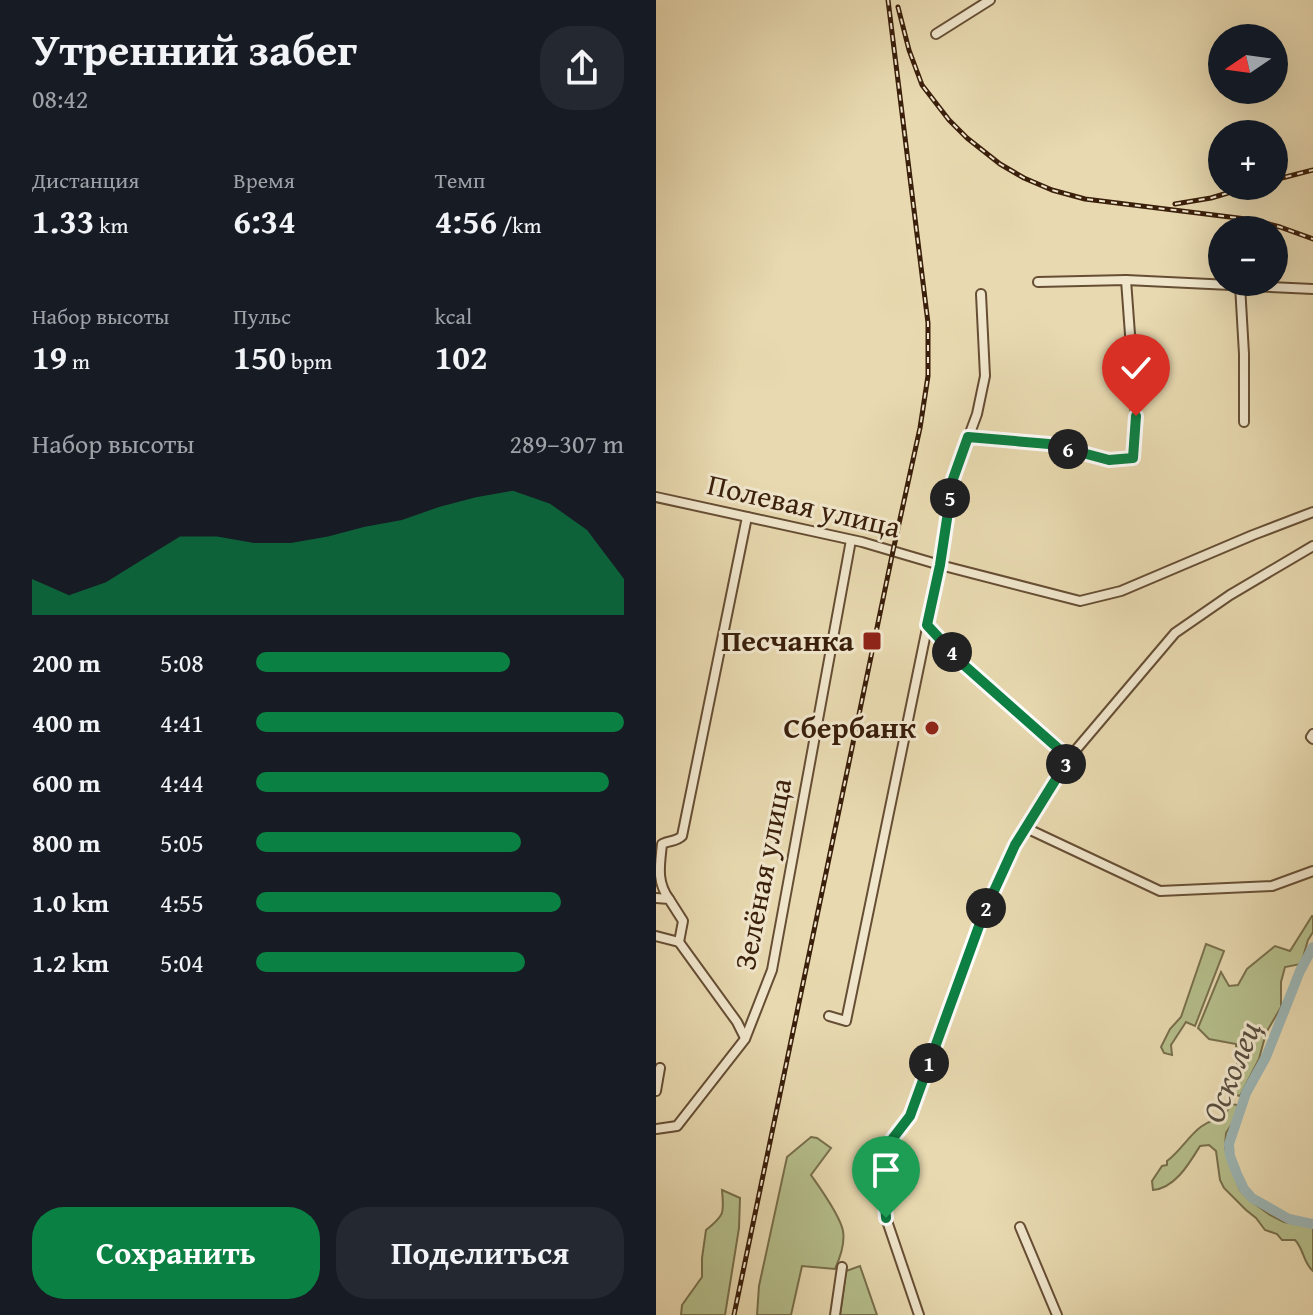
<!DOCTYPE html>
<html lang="ru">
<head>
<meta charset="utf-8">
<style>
	body { margin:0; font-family:"Gentium Book Plus",serif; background:#242831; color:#f1f3f6; height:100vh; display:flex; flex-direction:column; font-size:30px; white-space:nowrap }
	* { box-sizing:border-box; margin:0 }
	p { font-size:26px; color:#9ea1a6 }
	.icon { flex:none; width:44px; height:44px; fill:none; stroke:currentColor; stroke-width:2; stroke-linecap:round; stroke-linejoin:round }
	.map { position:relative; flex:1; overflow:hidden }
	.details { display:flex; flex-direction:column; background:#171b24; width:656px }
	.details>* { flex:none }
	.needle { width:52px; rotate:257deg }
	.buttons { position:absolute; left:552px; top:24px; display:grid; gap:16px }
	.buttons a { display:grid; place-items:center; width:80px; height:80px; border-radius:50%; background:#171b24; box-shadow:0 8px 32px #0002; font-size:40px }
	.pin { position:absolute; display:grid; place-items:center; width:68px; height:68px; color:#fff; margin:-82px -34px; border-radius:50% 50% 50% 0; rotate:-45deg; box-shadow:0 0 8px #0007 }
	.pin .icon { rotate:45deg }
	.km { position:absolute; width:40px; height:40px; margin:-20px; border-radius:50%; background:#222; color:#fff; font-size:22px; line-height:40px; text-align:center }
	.round { display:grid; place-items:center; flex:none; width:84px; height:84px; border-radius:32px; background:#242831 }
	.overview { display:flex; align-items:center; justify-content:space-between; height:136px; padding:0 32px }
	h1 { font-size:44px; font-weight:700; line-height:60px }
	.figures { display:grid; grid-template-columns:repeat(3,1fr); gap:12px; height:136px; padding:8px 32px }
	.figures div { display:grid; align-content:center }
	.figures b { font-size:34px; font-weight:700 }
	.figures small { font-size:22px; font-weight:400 }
	.figures p { font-size:22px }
	.chart { height:224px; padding:16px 32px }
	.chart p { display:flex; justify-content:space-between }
	.chart svg { width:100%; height:144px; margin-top:8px; fill:#0b8043; opacity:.7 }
	.action { display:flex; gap:16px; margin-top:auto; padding:16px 32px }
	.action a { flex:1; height:92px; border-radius:32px; background:#0b8043; color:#fff; font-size:32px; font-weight:700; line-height:92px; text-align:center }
	.action a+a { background:#242831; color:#f1f3f6 }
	ul { padding:0 32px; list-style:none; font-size:26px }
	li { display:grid; grid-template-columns:128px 96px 1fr; align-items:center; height:60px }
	li i { height:20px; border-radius:10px; background:#0b8043 }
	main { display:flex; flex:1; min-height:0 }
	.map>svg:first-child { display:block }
</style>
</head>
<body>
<main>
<section class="details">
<div class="overview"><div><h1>Утренний забег</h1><p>08:42</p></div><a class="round"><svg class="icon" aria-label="share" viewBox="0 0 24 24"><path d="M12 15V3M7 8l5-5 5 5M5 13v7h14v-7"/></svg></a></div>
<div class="figures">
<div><p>Дистанция</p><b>1.33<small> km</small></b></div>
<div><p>Время</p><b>6:34</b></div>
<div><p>Темп</p><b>4:56<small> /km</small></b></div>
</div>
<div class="figures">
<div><p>Набор высоты</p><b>19<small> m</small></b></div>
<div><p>Пульс</p><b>150<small> bpm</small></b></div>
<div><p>kcal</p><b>102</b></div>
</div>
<div class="chart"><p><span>Набор высоты</span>289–307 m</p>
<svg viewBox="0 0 160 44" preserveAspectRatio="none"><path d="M0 44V33L10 38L20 34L30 27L40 20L50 20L60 22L70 22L80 20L90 17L100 15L110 11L120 8L130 6L140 10L150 18L160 33V44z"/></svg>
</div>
<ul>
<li><b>200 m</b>5:08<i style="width:69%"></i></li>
<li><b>400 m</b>4:41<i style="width:100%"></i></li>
<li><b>600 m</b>4:44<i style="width:96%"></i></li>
<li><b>800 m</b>5:05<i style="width:72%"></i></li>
<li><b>1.0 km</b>4:55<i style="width:83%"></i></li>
<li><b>1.2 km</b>5:04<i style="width:73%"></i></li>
</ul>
<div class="action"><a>Сохранить</a><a>Поделиться</a></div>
</section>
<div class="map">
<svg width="657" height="1315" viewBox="0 0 657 1315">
	<rect width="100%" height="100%" fill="#e8d9b0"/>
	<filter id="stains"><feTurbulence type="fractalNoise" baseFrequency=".0025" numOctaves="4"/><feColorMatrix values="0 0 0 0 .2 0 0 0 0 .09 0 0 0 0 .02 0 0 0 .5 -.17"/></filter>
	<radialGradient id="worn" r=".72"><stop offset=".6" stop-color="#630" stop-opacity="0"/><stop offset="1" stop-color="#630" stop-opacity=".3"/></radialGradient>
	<g fill="#b5bf8c" stroke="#786f4c" stroke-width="2">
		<path d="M656 916H657V932L652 940 645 964 629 967 625 982V1007L610 1033 603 1059 584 1096 573 1093 582 1078 580 1044 553 1039 542 1028 565 972 573 986 582 985 591 969 619 946 634 951Z"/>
		<path d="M550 944 568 951 539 1026 530 1022 515 1045 516 1055 508 1053 505 1047 514 1029 525 1017Z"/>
		<path d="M574 1104 582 1105 579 1119 570 1133 569 1147 573 1163 584 1190 592 1199 614 1215 628 1222 657 1227V1271C647 1263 648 1249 639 1240H626L621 1234 609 1230 600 1218 590 1210 568 1188 564 1180 560 1151 553 1145 544 1146C533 1164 519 1188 497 1190L496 1181 506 1166 511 1165V1161C531 1146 540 1119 568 1119Z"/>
		<path d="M155 1137 161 1138 175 1148 155 1175C164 1188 184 1215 187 1231 189 1243 184 1258 179 1269L146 1266 135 1315H101L103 1286 131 1157Z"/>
		<path d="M66 1190 84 1198 83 1228 69 1315H25L26 1305 46 1277V1258L50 1230C69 1215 68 1213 66 1190Z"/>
		<path d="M204 1266 221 1315H184L190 1271Z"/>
	</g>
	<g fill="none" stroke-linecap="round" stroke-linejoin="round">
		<path stroke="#9cb7b7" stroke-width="10" d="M657 947 644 971 610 1057 590 1093 573 1144 574 1156 581 1174 588 1189 596 1198 633 1219 657 1224"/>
		<defs>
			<g id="minor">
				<path d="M280 34 334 0"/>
				<path d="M382 282 470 280 657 289"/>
				<path d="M584 285 588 354V422"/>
				<path d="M312 437 393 444 453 460 477 458 480 416 470 280"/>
				<path d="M0 497 206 542 284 565 424 601 465 591 597 535 657 512"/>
				<path d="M271 625 309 666 413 758"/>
				<path d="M657 734 655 737 657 739"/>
				<path d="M370 828 504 891 616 886 657 871"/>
				<path d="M0 898 13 899 27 921 23 942"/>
				<path d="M13 899C0 881 4 865 6 844 14 840 20 842 26 836L91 517"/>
				<path d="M0 936 23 942 81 1022 89 1038"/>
				<path d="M173 1016 190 1021 284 565 297 479 321 414 329 376 325 294"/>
				<path d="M0 1091 4 1068"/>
				<path d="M0 1129 21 1126 89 1039 116 970 195 540"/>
				<path d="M364 1227 401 1315"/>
				<path d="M179 1315 186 1267"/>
				<path d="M263 1315 230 1218 227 1173 234 1142 254 1116 327 915 359 845 413 758 519 633 574 595 657 546"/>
			</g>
		</defs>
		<use href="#minor" stroke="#664e34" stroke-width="12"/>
		<use href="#minor" stroke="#f0e6cc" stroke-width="8"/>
		<defs>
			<g id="rail">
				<path d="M242 7 253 50 266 85 293 120 311 138 344 164 368 178 396 190 429 199 598 220 624 227 657 239"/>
				<path d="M618 180 657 170"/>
				<path d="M519 204 555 198 595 186"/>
				<path d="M78 1315 237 551 264 428 272 376V323L232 0"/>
			</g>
		</defs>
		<use href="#rail" stroke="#3a1f0b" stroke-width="5"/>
		<use href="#rail" stroke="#f0e6cc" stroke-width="2" stroke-dasharray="6" stroke-linecap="butt"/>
	</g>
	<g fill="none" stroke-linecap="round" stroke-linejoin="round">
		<defs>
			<path id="route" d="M230 1218 227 1173 234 1142 254 1116 327 915 359 845 413 758 309 666 271 625 284 565 297 479 312 437 393 444 453 460 477 458 480 416"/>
		</defs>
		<use href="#route" stroke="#fff" stroke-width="16"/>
		<use href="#route" stroke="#0b8043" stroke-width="10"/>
	</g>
	<g fill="#8f2418" stroke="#f0e6cc" stroke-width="3">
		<rect x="206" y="631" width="20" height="20" rx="4"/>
		<circle cx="276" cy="728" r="8"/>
	</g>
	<g text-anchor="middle" stroke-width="6" stroke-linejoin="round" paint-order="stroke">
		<g font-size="30" fill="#3a1f0b" stroke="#f0e6cc">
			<text transform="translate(148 506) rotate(13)" y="10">Полевая улица</text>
			<text transform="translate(107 874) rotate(-79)" y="10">Зелёная улица</text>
		</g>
		<g font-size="30" font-weight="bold" fill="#3a1f0b" stroke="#f0e6cc" text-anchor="end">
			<text x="198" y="651">Песчанка</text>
			<text x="260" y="738">Сбербанк</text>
		</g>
		<g font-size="32" font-style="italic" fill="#574d3f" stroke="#f0e6cc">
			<text transform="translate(575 1072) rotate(-68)" y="11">Осколец</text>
		</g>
	</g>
	<rect width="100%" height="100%" filter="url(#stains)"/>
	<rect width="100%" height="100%" fill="url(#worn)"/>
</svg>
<div class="buttons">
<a><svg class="needle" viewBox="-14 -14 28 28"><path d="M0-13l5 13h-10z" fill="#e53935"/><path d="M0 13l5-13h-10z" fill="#9ea1a6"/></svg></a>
<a>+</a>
<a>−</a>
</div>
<div class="pin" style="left:230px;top:1218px;background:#1e9e55"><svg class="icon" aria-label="arrive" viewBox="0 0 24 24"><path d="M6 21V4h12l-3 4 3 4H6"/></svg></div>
<div class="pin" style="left:480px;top:416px;background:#d93025"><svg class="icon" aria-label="check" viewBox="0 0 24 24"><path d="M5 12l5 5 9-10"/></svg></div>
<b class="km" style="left:273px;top:1063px">1</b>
<b class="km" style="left:330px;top:908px">2</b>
<b class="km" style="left:410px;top:764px">3</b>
<b class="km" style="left:296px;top:652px">4</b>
<b class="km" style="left:294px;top:498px">5</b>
<b class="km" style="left:412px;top:449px">6</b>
</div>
</main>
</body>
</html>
